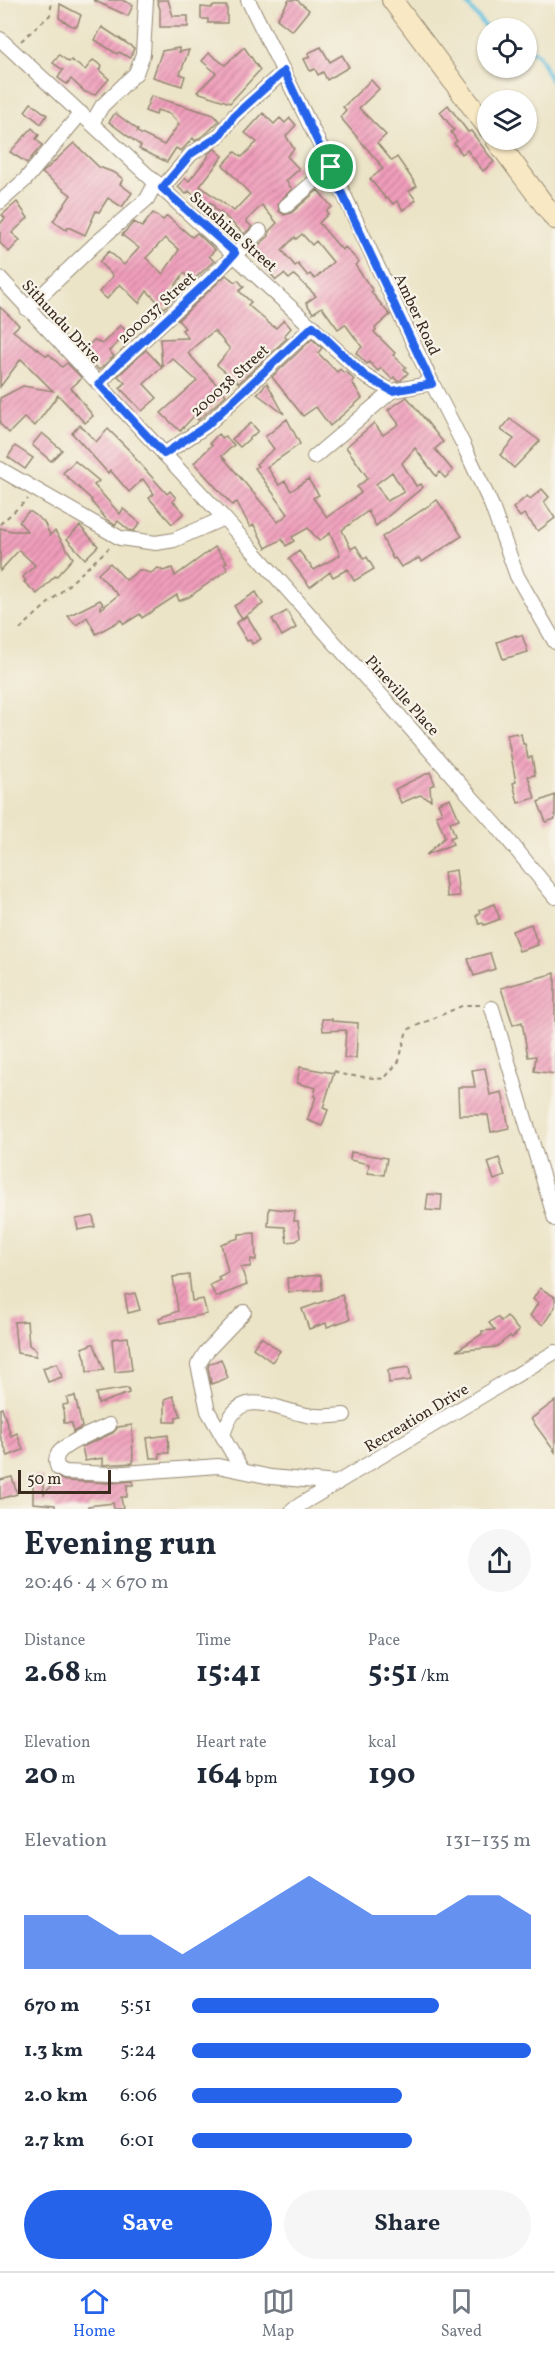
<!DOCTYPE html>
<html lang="en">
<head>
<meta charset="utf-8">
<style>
	body { margin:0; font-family:Vollkorn,serif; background:#f6f6f7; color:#1f2937; height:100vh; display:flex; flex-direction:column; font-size:22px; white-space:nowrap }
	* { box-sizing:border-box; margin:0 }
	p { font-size:20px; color:#747a83 }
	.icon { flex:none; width:33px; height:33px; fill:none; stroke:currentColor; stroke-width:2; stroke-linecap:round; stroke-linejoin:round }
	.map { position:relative; height:1509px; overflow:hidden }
	.drawer { display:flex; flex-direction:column; background:#fff; flex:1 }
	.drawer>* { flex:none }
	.controls { position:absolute; left:477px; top:18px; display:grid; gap:12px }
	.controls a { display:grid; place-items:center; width:60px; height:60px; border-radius:50%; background:#fff; box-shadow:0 2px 4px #0004; font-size:30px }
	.scale { position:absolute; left:18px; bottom:15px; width:93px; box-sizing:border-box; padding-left:6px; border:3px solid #3b2a1e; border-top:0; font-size:16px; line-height:21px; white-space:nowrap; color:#3b2a1e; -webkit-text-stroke:4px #f7f3e8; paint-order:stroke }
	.pin { position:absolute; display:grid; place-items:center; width:51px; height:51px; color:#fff; margin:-26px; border:3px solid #fff; border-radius:50%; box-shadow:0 2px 6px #0007 }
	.round { display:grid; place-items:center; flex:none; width:63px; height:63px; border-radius:32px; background:#f6f6f7 }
	.head { display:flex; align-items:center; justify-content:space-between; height:102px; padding:0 24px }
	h1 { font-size:33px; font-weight:700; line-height:45px }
	.figures { display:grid; grid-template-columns:repeat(3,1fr); gap:9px; height:102px; padding:6px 24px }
	.figures div { display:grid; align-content:center }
	.figures b { font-size:30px; font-weight:700 }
	.figures small { font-size:16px; font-weight:400 }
	.figures p { font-size:16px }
	.chart { height:168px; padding:12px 24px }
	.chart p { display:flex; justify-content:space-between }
	.chart svg { width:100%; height:108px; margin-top:6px; fill:#2563eb; opacity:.7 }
	.action { display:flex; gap:12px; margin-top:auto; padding:12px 24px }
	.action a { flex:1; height:69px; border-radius:36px; background:#2563eb; color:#fff; font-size:24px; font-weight:700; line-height:69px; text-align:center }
	.action a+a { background:#f6f6f7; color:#1f2937 }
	ul { padding:0 24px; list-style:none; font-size:20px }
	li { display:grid; grid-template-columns:96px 72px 1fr; align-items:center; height:45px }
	li i { height:15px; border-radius:8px; background:#2563eb }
	.menu { display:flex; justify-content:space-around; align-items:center; height:84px; border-top:2px solid #e0e1e3; background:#fff; font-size:16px; color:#747a83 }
	.menu a { display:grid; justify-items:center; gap:3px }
	.menu .selected { color:#2563eb }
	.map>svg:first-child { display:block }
</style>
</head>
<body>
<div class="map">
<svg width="555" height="1509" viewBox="0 0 555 1509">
	<defs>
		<pattern id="building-hatch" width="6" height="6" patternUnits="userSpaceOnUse" patternTransform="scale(1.5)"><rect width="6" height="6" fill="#f09dbb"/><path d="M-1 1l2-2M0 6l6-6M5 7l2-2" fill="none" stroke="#c48097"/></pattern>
	</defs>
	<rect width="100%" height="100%" fill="#f7f3e8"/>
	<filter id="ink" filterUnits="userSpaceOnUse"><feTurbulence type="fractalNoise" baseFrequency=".0167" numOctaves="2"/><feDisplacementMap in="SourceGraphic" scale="12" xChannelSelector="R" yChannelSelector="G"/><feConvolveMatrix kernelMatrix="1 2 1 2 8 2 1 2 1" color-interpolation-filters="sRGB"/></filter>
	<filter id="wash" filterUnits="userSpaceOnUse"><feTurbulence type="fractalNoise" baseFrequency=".008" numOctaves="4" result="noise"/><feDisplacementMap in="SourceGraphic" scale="24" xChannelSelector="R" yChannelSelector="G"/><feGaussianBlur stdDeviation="1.35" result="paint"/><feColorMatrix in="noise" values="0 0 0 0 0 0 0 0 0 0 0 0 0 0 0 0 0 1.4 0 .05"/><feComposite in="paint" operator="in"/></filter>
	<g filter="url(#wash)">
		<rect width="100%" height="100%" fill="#ece4c7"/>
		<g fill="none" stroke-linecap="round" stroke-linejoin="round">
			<g stroke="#61c0df" stroke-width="4">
				<path d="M464 0 488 30"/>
				<path d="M526 51 536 52C546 64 545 74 555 85"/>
			</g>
		</g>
		<g id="blocks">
			<g fill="url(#building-hatch)" fill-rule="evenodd">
				<path d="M93 0H122L133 5 128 16Z"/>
				<path d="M157 0H168L173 16H188V27H160V9Z"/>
				<path d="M289 0H297L309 10 292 31 277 19Z"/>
				<path d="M60 4 81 15 77 26H72L59 18Z"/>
				<path d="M212 6H227V23H208V19H201V7L212 8Z"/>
				<path d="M102 27 134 48 130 58 119 52 117 54 95 40Z"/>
				<path d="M244 47 260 70 230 103 197 92 216 73 202 61 209 53 225 65Z"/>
				<path d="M321 47 330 62 342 55 349 67 327 80 323 72 318 75 315 69 310 71 304 59 310 57 308 53Z"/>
				<path d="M179 48V52L189 50 180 74 185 76 182 86 153 77 162 51Z"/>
				<path d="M59 55 69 62 71 60 85 70 93 60 102 66 99 70 109 79 95 95 85 92 71 79 67 84 58 78 63 70 53 63Z"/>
				<path d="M371 80 379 89 359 108 386 135 377 143 392 161 397 157 417 186 409 191 416 200 403 210 397 201 393 204 388 198 386 199 370 179 383 169 379 165 380 164 340 117 346 110 343 107Z"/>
				<path d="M151 96 214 115 219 121 208 132 195 141 193 138 181 151 176 148 167 162 139 149 141 146 109 122 115 113 138 130 137 132 164 145 179 124 170 114 157 110 156 115 145 111Z"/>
				<path d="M31 103 47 115 41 124 25 111Z"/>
				<path d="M448 105 468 132 471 131 494 162 483 171 467 150 462 154 454 143 457 141 451 132 454 130 440 112Z"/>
				<path d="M263 113 274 124 280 118 285 123 290 118 296 125 286 136 294 149 287 156 299 169 286 181 292 189 278 203 279 211 284 215 291 213 318 190 332 207 326 211 328 214 319 223 342 250 345 247 359 262 355 265 373 291 371 292 390 315 375 328 376 330 374 332 395 353 393 355 406 367 404 369 408 373 401 380 397 381 394 377 392 379 381 368 378 371 369 362 367 364 356 353 362 347 345 324 338 329 322 307 313 313 306 303 316 296 294 275 289 279 284 274 276 280 257 258 259 256 253 250 269 236V231L277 223 262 205 246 221 252 227 244 234 224 215 214 209 215 207 210 202 206 207 189 191 186 194 178 187 185 178 189 181 208 157V154L215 149 223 156 200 186 234 211 250 194 223 165 235 152 242 157 257 142 245 133ZM302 234 312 245 316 241 333 262 315 279 310 274 308 276 298 264 295 266 282 250 295 237 296 239Z"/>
				<path d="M32 128 39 135 36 139 42 145 27 163 10 152Z"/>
				<path d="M74 143 99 167 115 173 123 179 120 184 132 193 122 207 108 198 99 212 96 211 85 235 68 227 66 230 53 221 71 195 42 173Z"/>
				<path d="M17 202 28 218 12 233 20 240 9 252 0 243V224L5 218 2 215Z"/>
				<path d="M153 213 163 220 167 216 192 237 197 233 215 250 209 256 214 261 192 281 184 273 171 292 176 297 164 308 147 291 139 303 120 284 107 299 99 292 113 276 99 262 109 251 124 265 139 248 122 235 134 222 142 227ZM165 238 179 250 163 274 146 258Z"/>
				<path d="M226 275 235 282 238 280 244 287 239 291 251 302 248 305 271 325 276 328 284 320 291 328 284 336 287 338 239 383 217 365 230 349 218 335 214 331 195 346 188 353 226 395 204 415 198 420 195 415 180 431 161 413 197 381 172 358 144 384 157 398 142 411 120 388 125 383 118 376 146 350 162 367 160 339 188 338 182 330 185 328 178 320Z"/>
				<path d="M0 307 19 325 13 331 47 356 49 354 62 367 67 363 80 376 81 379 71 388 93 416 85 423 58 395 35 426 24 418 9 433 0 424V398L23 386 53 391 21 359 0 387Z"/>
				<path d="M120 325 128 333 109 351 114 356 99 370 84 354 88 350 86 348 94 340 102 344Z"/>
				<path d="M312 339 322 348 318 353 337 372 340 369 344 373 346 371 354 380 352 382 362 398 330 426 316 407 303 416 272 377Z"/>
				<path d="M267 383 284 414 257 394Z"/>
				<path d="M407 397 443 442 435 449 453 471 445 478 440 472 436 476 415 448 402 463 416 486 421 484 423 487 376 526 368 511 342 530 351 549 356 546 364 559 367 557 374 569 354 581 348 569 333 577 330 572 310 587 289 559 299 551 314 570 340 555 330 533 319 541 308 528 292 537 294 541 286 546 282 539 266 548 254 525 250 527 237 502 232 505 194 463 212 445 210 443 218 434 222 438 225 436 234 445 222 456 278 522 288 514 255 468 258 466 256 464 274 449 265 437 287 419 300 444 267 467 279 485 285 481 291 491 308 479 319 495 313 498 327 517 361 493 357 487 368 478 346 447 374 423 383 435 399 424 388 410ZM392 472 404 492 387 501 376 484Z"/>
				<path d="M510 419 540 441 514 468 500 455 514 439 501 430Z"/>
				<path d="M251 423 258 431 240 447 232 439Z"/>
				<path d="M80 425 96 442 108 429 134 455 133 456 167 494 170 491 176 498 173 501 184 513 172 524 149 498 154 494 143 479 129 492 110 470 108 473 72 433Z"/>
				<path d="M42 433 62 450 51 461 32 445Z"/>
				<path d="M15 446 33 458 25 469 8 457Z"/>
				<path d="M75 461 99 481 94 485 120 514 123 509 140 523 134 531 129 530 118 521 115 525 106 519 91 501 92 500 63 473Z"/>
				<path d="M542 489 549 497 544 502 555 518 538 531 524 514 520 517 513 508 527 496 530 499Z"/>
				<path d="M437 500 462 536 422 562 419 558 401 567 395 558 393 559 382 537Z"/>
				<path d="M28 512H31L44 522 50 535 55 531 73 558 56 577 55 576 37 594 24 582 26 581 23 577 35 565 19 550 0 571V528L12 531H27L19 522Z"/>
				<path d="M80 526 98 546 85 559 67 539Z"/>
				<path d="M215 547 227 562 224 564 228 569 189 597 179 601 177 595 142 618 140 614 124 624 121 620 96 634 87 617 76 625 68 616 100 600 103 604 100 606 101 609 118 595 98 574 110 563 126 580 139 570 151 573 158 568 163 571 172 568 175 576Z"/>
				<path d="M256 592 263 604 242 618 234 606Z"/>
				<path d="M287 611 296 628 282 636 272 619Z"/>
				<path d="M247 616 261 639 252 644 250 640 247 641 236 623Z"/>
				<path d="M516 635V636L522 635 528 652 503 659 497 642Z"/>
				<path d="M516 733 517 735 521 734 523 744H525L528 758 532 757 535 775 528 776 535 798 518 803 513 783 516 782 507 735Z"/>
				<path d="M430 772 435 784 430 786 431 800 420 795 401 803 395 789Z"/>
				<path d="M555 795V819L546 822 538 802Z"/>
				<path d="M450 798 459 819 450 822 455 836 450 838 453 844 426 855 445 837 436 815 442 813 438 803Z"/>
				<path d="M456 870 459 896 447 897 444 872Z"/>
				<path d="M494 904 500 919 484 925 483 923 479 924 476 916 480 913 479 910Z"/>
				<path d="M531 924 538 945 519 951 512 931Z"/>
				<path d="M490 953 495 969 474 976 468 959Z"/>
				<path d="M555 973V1074L534 1071 536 1056 528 1057 522 1022 513 1025 501 988Z"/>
				<path d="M322 1019H332V1021L358 1023 356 1058H344L346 1030 323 1031Z"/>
				<path d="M300 1067 334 1073 323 1108 328 1110 322 1126 307 1120 316 1097 314 1096 316 1088 297 1083Z"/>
				<path d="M485 1068 490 1095 502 1092 509 1128 491 1132 488 1115H459L458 1087H475L472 1070Z"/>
				<path d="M351 1152 387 1158 384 1175 368 1173 369 1164 350 1160Z"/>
				<path d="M499 1158 505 1176 494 1180 488 1162Z"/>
				<path d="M428 1194 442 1195 441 1211 426 1210Z"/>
				<path d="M269 1208 295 1211 294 1221H298L300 1238 296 1241 287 1242 285 1227 268 1226Z"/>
				<path d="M93 1216 95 1227 78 1230 76 1219Z"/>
				<path d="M255 1233 256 1260 251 1259 250 1267H241L247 1285 216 1297 210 1285 220 1280 218 1277 228 1272 221 1244 239 1238V1234Z"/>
				<path d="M189 1275 192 1301 203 1299 207 1314 160 1323 159 1318 178 1311 173 1277Z"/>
				<path d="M321 1275 322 1290 288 1292 287 1278Z"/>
				<path d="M540 1288 555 1297V1307L543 1325 530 1316 538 1303 533 1299Z"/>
				<path d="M135 1293 140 1310 128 1313 125 1295Z"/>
				<path d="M342 1295 350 1319 327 1327 326 1323 309 1329 302 1309Z"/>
				<path d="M507 1316 519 1331 512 1338 510 1336 496 1347 456 1351 482 1334V1331L495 1330 489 1323 497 1317 501 1321Z"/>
				<path d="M27 1321 29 1345 36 1350V1356L17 1353 14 1322Z"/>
				<path d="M128 1337 132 1370 115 1372 112 1339Z"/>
				<path d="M261 1337 280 1351 272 1362 253 1348Z"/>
				<path d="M92 1344H94L104 1370 87 1372 86 1360 82 1348Z"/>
				<path d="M221 1359 228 1378 211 1384 208 1367 209 1364Z"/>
				<path d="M57 1363 62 1377 48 1382 43 1368Z"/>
				<path d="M409 1367 411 1380 389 1383 388 1370Z"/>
				<path d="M128 1388 129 1393 98 1404 96 1393Z"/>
				<path d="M75 1396 82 1427 73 1432 72 1423H64L63 1405 68 1404 67 1398Z"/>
				<path d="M173 1396 181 1416 176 1417V1422H165V1399Z"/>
				<path d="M555 1401V1452L531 1419Z"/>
				<path d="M2 1408 11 1436 17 1433 23 1450 8 1456 0 1435V1409Z"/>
				<path d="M132 1425 133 1463 103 1465V1458L85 1461 82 1447 113 1433 118 1427Z"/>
				<path d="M168 1435 169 1453H159L160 1458H150L147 1438Z"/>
				<path d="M33 1476H42L44 1494 58 1478 65 1481 111 1483 133 1481V1485H127V1497H121L123 1509H114L113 1503 88 1506V1509H55V1505L33 1503Z"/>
				<path d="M12 1477 17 1494 0 1499V1480Z"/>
			</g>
		</g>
	</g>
	<g filter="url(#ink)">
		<use href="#blocks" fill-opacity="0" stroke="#948772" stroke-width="1.5"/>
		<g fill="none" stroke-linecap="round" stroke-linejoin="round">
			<defs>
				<g id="street">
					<path d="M248 0 331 167 432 383 463 444 491 504 517 576 555 642"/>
					<path d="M0 39 365 376 392 391 432 383"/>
					<path d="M92 123 102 106 136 73 143 54 146 0"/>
					<path d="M162 188 191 154 219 136 234 116 284 71"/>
					<path d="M0 202 25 180 81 113"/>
					<path d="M286 206 331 167"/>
					<path d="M0 278 224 518 497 826 555 897"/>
					<path d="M27 309 94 245 147 199 156 182"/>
					<path d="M99 384 115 367 260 231"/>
					<path d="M164 454 206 426 313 326"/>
					<path d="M314 457 392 391"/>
					<path d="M0 469 120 538 156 543 174 540 224 518"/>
					<path d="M492 1008 555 1219"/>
					<path d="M109 1425C95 1432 66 1442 58 1454 55 1459 56 1464 58 1468L65 1472 111 1474 218 1466 271 1477 337 1483"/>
					<path d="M223 1436C236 1386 266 1406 302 1414 316 1418 330 1416 344 1415"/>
					<path d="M242 1470 208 1411 198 1365 206 1352 244 1312"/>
					<path d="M293 1509 555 1352"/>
				</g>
				<g id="secondary">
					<path d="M392 0 488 128"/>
					<path d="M496 140 555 219"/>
				</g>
			</defs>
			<use href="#street" stroke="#948772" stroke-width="16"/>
			<use href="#secondary" stroke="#948772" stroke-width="22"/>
			<g stroke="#948772" stroke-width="2" stroke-dasharray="4.5 4.5" stroke-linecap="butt">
				<path d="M21 41 50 15 52 0"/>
				<path d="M0 524 28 499"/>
				<path d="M20 629 109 548"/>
				<path d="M334 1071 345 1075 384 1079 399 1061 407 1030 464 1005H481"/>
			</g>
			<use href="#street" stroke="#fff" stroke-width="14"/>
			<use href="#secondary" stroke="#f8e8c3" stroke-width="20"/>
		</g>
	</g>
	<g fill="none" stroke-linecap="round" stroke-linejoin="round" filter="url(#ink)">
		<defs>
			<path id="route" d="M284 71 432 384 392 391 365 376 313 326 206 426 164 454 99 384 115 367 221 269 235 253 162 188 191 154 219 136 234 116Z"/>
		</defs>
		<use href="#route" stroke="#fff" stroke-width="12"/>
		<use href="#route" stroke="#2563eb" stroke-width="8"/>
	</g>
	<g text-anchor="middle" stroke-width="4.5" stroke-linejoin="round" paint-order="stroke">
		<g font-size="16" fill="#3b2a1e" stroke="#f7f3e8">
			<text transform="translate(234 231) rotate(42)" y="6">Sunshine Street</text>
			<text transform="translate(156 307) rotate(-42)" y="6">200037 Street</text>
			<text transform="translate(418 314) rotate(65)" y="6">Amber Road</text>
			<text transform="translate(62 321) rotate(47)" y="6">Sithundu Drive</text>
			<text transform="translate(229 380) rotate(-42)" y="6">200038 Street</text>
			<text transform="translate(403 695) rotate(48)" y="6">Pineville Place</text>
			<text transform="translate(416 1417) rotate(-31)" y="6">Recreation Drive</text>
		</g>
	</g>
</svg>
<div class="controls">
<a><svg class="icon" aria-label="locate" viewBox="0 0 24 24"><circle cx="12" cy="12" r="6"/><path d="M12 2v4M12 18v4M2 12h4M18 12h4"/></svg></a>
<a><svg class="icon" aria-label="layers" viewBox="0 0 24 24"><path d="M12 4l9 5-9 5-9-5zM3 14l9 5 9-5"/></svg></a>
</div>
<div class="scale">50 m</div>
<div class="pin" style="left:331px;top:167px;background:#1e9e55"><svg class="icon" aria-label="arrive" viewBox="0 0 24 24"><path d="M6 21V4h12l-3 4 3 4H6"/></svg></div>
</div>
<section class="drawer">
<div class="head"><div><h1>Evening run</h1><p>20:46 · 4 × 670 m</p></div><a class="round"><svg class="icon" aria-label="share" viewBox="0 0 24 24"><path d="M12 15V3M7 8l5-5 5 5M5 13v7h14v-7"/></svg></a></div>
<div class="figures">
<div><p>Distance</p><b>2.68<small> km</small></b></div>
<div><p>Time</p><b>15:41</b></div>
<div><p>Pace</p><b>5:51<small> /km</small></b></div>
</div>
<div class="figures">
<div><p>Elevation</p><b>20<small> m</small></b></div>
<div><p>Heart rate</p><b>164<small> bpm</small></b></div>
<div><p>kcal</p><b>190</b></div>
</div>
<div class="chart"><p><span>Elevation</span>131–135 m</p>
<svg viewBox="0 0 160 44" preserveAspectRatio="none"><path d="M0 44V22L10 22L20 22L30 30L40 30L50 38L60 30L70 22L80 14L90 6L100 14L110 22L120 22L130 22L140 14L150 14L160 22V44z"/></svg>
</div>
<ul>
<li><b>670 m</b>5:51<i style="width:73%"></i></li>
<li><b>1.3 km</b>5:24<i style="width:100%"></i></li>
<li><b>2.0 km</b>6:06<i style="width:62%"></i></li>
<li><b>2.7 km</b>6:01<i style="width:65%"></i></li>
</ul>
<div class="action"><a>Save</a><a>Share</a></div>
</section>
<nav class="menu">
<a class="selected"><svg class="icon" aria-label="home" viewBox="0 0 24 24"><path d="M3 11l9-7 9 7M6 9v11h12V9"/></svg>Home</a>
<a><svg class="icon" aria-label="map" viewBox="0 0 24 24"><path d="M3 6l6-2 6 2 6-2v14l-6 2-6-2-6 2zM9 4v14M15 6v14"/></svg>Map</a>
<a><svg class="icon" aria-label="saved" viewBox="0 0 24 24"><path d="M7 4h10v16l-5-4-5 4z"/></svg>Saved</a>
</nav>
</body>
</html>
